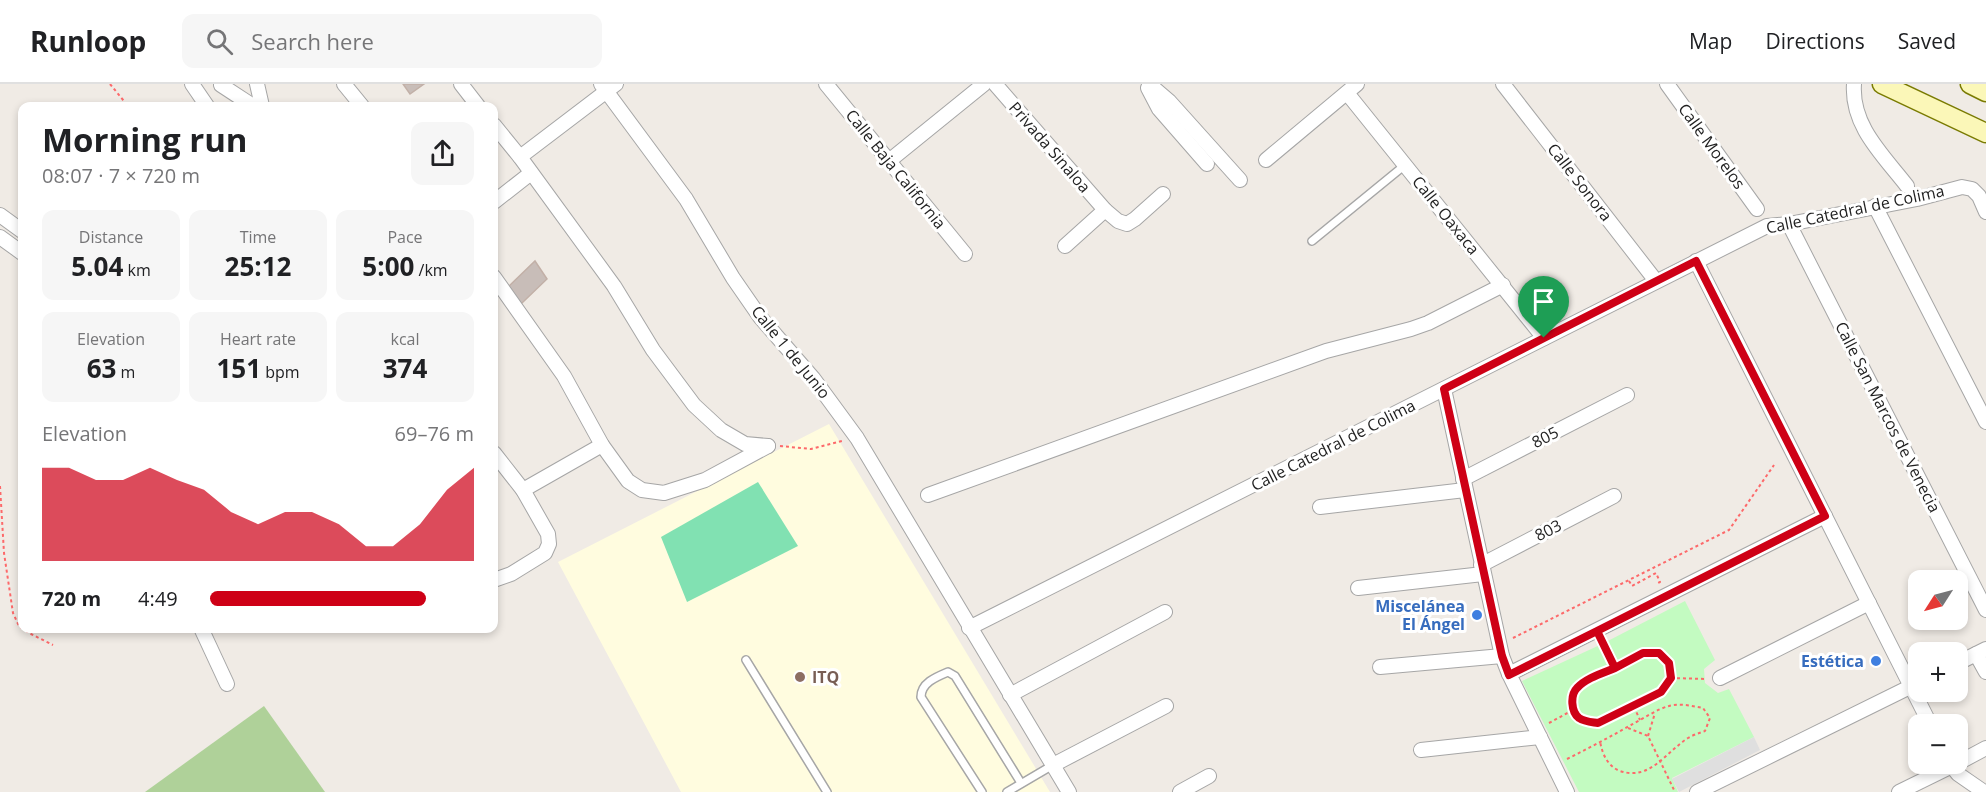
<!DOCTYPE html>
<html lang="en">
<head>
<meta charset="utf-8">
<style>
	body { margin:0; font-family:"Open Sans",sans-serif; background:#f6f6f6; color:#202124; height:100vh; display:flex; flex-direction:column; font-size:22px; white-space:nowrap }
	* { box-sizing:border-box; margin:0 }
	p { font-size:20px; color:#757577 }
	.icon { flex:none; width:33px; height:33px; fill:none; stroke:currentColor; stroke-width:2; stroke-linecap:round; stroke-linejoin:round }
	.map { position:relative; flex:1; overflow:hidden }
	.drawer { position:absolute; left:18px; top:18px; width:480px; height:531px; display:flex; flex-direction:column; background:#fff; border-radius:12px; box-shadow:0 3px 9px #0003 }
	.drawer>* { flex:none }
	.needle { width:39px; rotate:234deg }
	.fabs { position:absolute; left:1908px; top:486px; display:grid; gap:12px }
	.fabs a { display:grid; place-items:center; width:60px; height:60px; border-radius:12px; background:#fff; box-shadow:0 3px 9px #0003; font-size:30px }
	.pin { position:absolute; display:grid; place-items:center; width:51px; height:51px; color:#fff; margin:-62px -26px; border-radius:50% 50% 50% 0; rotate:-45deg; box-shadow:0 0 6px #0007 }
	.pin .icon { rotate:45deg }
	.round { display:grid; place-items:center; flex:none; width:63px; height:63px; border-radius:12px; background:#f6f6f6 }
	.summary { display:flex; align-items:center; justify-content:space-between; height:102px; padding:0 24px }
	h1 { font-size:33px; font-weight:700; line-height:45px }
	.metrics { display:grid; grid-template-columns:repeat(3,1fr); gap:9px; height:102px; padding:6px 24px }
	.metrics div { display:grid; align-content:center; border-radius:12px; background:#f6f6f6; text-align:center }
	.metrics b { font-size:26px; font-weight:700 }
	.metrics small { font-size:16px; font-weight:400 }
	.metrics p { font-size:16px }
	.chart { height:168px; padding:12px 24px }
	.chart p { display:flex; justify-content:space-between }
	.chart svg { width:100%; height:108px; margin-top:6px; fill:#ce0016; opacity:.7 }
	ul { padding:0 24px; list-style:none; font-size:20px }
	li { display:grid; grid-template-columns:96px 72px 1fr; align-items:center; height:45px }
	li i { height:15px; border-radius:8px; background:#ce0016 }
	header { display:flex; align-items:center; gap:36px; box-sizing:border-box; height:84px; padding:0 30px; background:#fff; border-bottom:2px solid #e0e0e0 }
	header strong { font-size:28px }
	nav { display:flex; gap:33px; margin-inline-start:auto; font-size:21px }
	.search { width:420px; height:54px; background:#f6f6f6; display:flex; align-items:center; gap:15px; box-sizing:border-box; padding:0 21px; border-radius:12px; color:#757577; font-size:22px }
	.map>svg:first-child { display:block }
</style>
</head>
<body>
<header>
<strong>Runloop</strong>
<div class="search"><svg class="icon" aria-label="search" viewBox="0 0 24 24"><circle cx="10" cy="10" r="6"/><path d="M15 15l6 6"/></svg>Search here</div>
<nav><a>Map</a><a>Directions</a><a>Saved</a></nav>
</header>
<div class="map">
<svg width="1986" height="708" viewBox="0 0 1986 708">
	<rect width="100%" height="100%" fill="#f0ebe5"/>
	<path fill="#fffcdf" d="M829 340 1050 708H681L558 478Z"/>
	<path fill="#afd199" d="M264 622 325 708H145Z"/>
	<path fill="#c3fbc1" d="M1685 517 1715 576 1704 585 1705 599 1718 609 1729 605 1754 653 1672 694 1678 708H1579L1522 597 1602 560Z"/>
	<path fill="#81e1b2" d="M758 398 798 462 687 518 661 453Z"/>
	<path fill="#dfdfdf" d="M1754 653 1760 666 1679 708 1672 695Z"/>
	<g fill="#c8bdb8" stroke="#c2b0a7" stroke-width="1.5">
		<path d="M403 0H424L410 10Z"/>
		<path d="M535 177 547 195 521 220 508 203Z"/>
	</g>
	<g fill="none" stroke-linecap="round" stroke-linejoin="round">
		<defs>
			<g id="service">
				<path d="M1312 157 1405 81"/>
				<path d="M746 576 827 708"/>
				<path d="M982 708 921 613C921 599 936 593 948 588L955 592 1021 699"/>
				<path d="M1007 708 1053 681"/>
			</g>
			<g id="minor">
				<path d="M192 0 207 22"/>
				<path d="M257 0 262 22"/>
				<path d="M344 0 362 22"/>
				<path d="M461 0 478 22"/>
				<path d="M601 0 686 115 733 194 760 233 813 294 857 354 1069 708"/>
				<path d="M826 0 965 170"/>
				<path d="M995 0 1105 126 1118 137 1127 140 1135 135 1163 110"/>
				<path d="M1149 0 1169 17 1240 96"/>
				<path d="M1503 0 1656 197"/>
				<path d="M1667 0 1757 125"/>
				<path d="M1854 0C1851 42 1883 71 1907 102"/>
				<path d="M221 1 253 22"/>
				<path d="M1148 4 1159 25 1207 80"/>
				<path d="M1347 9 1544 254"/>
				<path d="M494 41 520 73 614 202 653 266 694 321 721 346 745 360 768 362"/>
				<path d="M520 73 616 0"/>
				<path d="M1266 76 1357 0"/>
				<path d="M889 77 984 0"/>
				<path d="M494 118 531 89"/>
				<path d="M1875 122 1986 338"/>
				<path d="M0 131 22 147"/>
				<path d="M1789 140 1986 526"/>
				<path d="M0 153 22 169"/>
				<path d="M1065 162 1105 126"/>
				<path d="M1696 177 1930 640"/>
				<path d="M494 193 564 292 602 361 628 397 642 406 664 409 705 396 768 362"/>
				<path d="M1444 305 1502 572 1509 590 1567 708"/>
				<path d="M494 369 523 406 548 450 549 460 545 469 511 490 494 496"/>
				<path d="M1463 395 1627 311"/>
				<path d="M523 406 602 361"/>
				<path d="M928 411 1326 267 1411 245 1428 239 1503 201"/>
				<path d="M1320 423 1465 406"/>
				<path d="M1481 481 1614 412"/>
				<path d="M1358 504 1483 490"/>
				<path d="M201 544 227 600"/>
				<path d="M969 544 1767 142 1789 140 1917 115 1962 103 1972 105 1979 112 1986 128"/>
				<path d="M1976 570 1986 588"/>
				<path d="M1958 579 1986 565"/>
				<path d="M1380 583 1502 572"/>
				<path d="M1509 590 1825 432"/>
				<path d="M1720 594 1869 519"/>
				<path d="M1010 611 1165 528"/>
				<path d="M1421 666 1540 653"/>
				<path d="M1958 679 1986 664"/>
				<path d="M1950 680 1958 690 1984 708"/>
				<path d="M1053 681 1166 622"/>
				<path d="M1180 708 1209 692"/>
				<path d="M1697 708 1918 599"/>
				<path d="M1899 708 1956 680"/>
			</g>
			<g id="secondary">
				<path d="M1882 0 1986 49"/>
				<path d="M1970 0 1986 8"/>
			</g>
		</defs>
		<use href="#service" stroke="#a6a6a6" stroke-width="10"/>
		<use href="#minor" stroke="#a6a6a6" stroke-width="16"/>
		<use href="#secondary" stroke="#7a7b02" stroke-width="21"/>
		<g stroke="#fd696a" stroke-width="2" stroke-dasharray="3 3" stroke-linecap="butt">
			<path d="M110 0 128 22"/>
			<path d="M780 362 811 365 842 357"/>
			<path d="M0 402 4 469 13 529 19 542 29 549 53 561"/>
			<path d="M1629 497 1632 502 1656 489 1660 498 1658 499"/>
			<path d="M1513 554 1729 446 1774 381"/>
			<path d="M1602 557 1615 584"/>
			<path d="M1643 569H1659L1669 579 1671 594 1661 608 1598 639 1579 634C1573 626 1568 613 1576 604 1585 594 1629 577 1643 569Z"/>
			<path d="M1671 594 1707 595"/>
			<path d="M1634 623 1640 636"/>
			<path d="M1549 639 1573 626"/>
			<path d="M1628 644 1648 652 1675 708"/>
			<path d="M1648 652 1655 629"/>
			<path d="M1567 675C1589 664 1610 653 1631 641 1643 635 1657 625 1669 622 1680 619 1692 622 1703 624L1710 634 1705 647C1699 649 1693 651 1688 654 1665 669 1650 697 1620 687 1607 682 1602 669 1600 657"/>
		</g>
		<use href="#service" stroke="#fff" stroke-width="7"/>
		<use href="#minor" stroke="#fff" stroke-width="14"/>
		<use href="#secondary" stroke="#fbf7b8" stroke-width="18"/>
	</g>
	<g fill="none" stroke-linecap="round" stroke-linejoin="round">
		<defs>
			<path id="route" d="M1544 254 1444 305 1502 572 1509 591 1597 547 1615 584 1643 569H1659L1669 579 1671 594 1661 608 1598 639C1592 638 1585 638 1579 634 1571 628 1570 611 1577 604 1586 594 1603 589 1615 584L1597 547 1825 432 1696 177 1544 254"/>
		</defs>
		<use href="#route" stroke="#fff" stroke-width="12"/>
		<use href="#route" stroke="#ce0016" stroke-width="8"/>
	</g>
	<g fill="#3f7fe0" stroke="#fff" stroke-width="2">
		<circle cx="1477" cy="531" r="6"/>
		<circle cx="1876" cy="577" r="6"/>
	</g>
	<circle fill="#8d6e63" stroke="#fff" stroke-width="2" cx="800" cy="593" r="6"/>
	<g text-anchor="middle" stroke-width="6" stroke-linejoin="round" paint-order="stroke">
		<g font-size="16" fill="#1f1f1f" stroke="#fff">
			<text transform="translate(1712 62) rotate(54)" y="6">Calle Morelos</text>
			<text transform="translate(1050 63) rotate(49)" y="6">Privada Sinaloa</text>
			<text transform="translate(896 85) rotate(51)" y="6">Calle Baja California</text>
			<text transform="translate(1580 98) rotate(52)" y="6">Calle Sonora</text>
			<text transform="translate(1855 125) rotate(-12)" y="6">Calle Catedral de Colima</text>
			<text transform="translate(1446 131) rotate(51)" y="6">Calle Oaxaca</text>
			<text transform="translate(791 268) rotate(51)" y="6">Calle 1 de Junio</text>
			<text transform="translate(1888 333) rotate(63)" y="6">Calle San Marcos de Venecia</text>
			<text transform="translate(1545 353) rotate(-27)" y="6">805</text>
			<text transform="translate(1333 361) rotate(-27)" y="6">Calle Catedral de Colima</text>
			<text transform="translate(1548 446) rotate(-27)" y="6">803</text>
		</g>
		<g font-size="16" font-weight="bold" fill="#366cbe" stroke="#fff" text-anchor="end">
			<text x="1465" y="528">Miscelánea<tspan x="1465" dy="18">El Ángel</tspan></text>
			<text x="1864" y="583">Estética</text>
		</g>
		<g font-size="16" font-weight="bold" fill="#785e54" stroke="#fff" text-anchor="start">
			<text x="812" y="599">ITQ</text>
		</g>
	</g>
</svg>
<div class="fabs">
<a><svg class="needle" viewBox="-14 -14 28 28"><path d="M0-13l5 13h-10z" fill="#e53935"/><path d="M0 13l5-13h-10z" fill="#757577"/></svg></a>
<a>+</a>
<a>−</a>
</div>
<div class="pin" style="left:1544px;top:254px;background:#1e9e55"><svg class="icon" aria-label="arrive" viewBox="0 0 24 24"><path d="M6 21V4h12l-3 4 3 4H6"/></svg></div>
<section class="drawer">
<div class="summary"><div><h1>Morning run</h1><p>08:07 · 7 × 720 m</p></div><a class="round"><svg class="icon" aria-label="share" viewBox="0 0 24 24"><path d="M12 15V3M7 8l5-5 5 5M5 13v7h14v-7"/></svg></a></div>
<div class="metrics">
<div><p>Distance</p><b>5.04<small> km</small></b></div>
<div><p>Time</p><b>25:12</b></div>
<div><p>Pace</p><b>5:00<small> /km</small></b></div>
</div>
<div class="metrics">
<div><p>Elevation</p><b>63<small> m</small></b></div>
<div><p>Heart rate</p><b>151<small> bpm</small></b></div>
<div><p>kcal</p><b>374</b></div>
</div>
<div class="chart"><p><span>Elevation</span>69–76 m</p>
<svg viewBox="0 0 160 44" preserveAspectRatio="none"><path d="M0 44V6L10 6L20 11L30 11L40 6L50 11L60 15L70 24L80 29L90 24L100 24L110 29L120 38L130 38L140 29L150 15L160 6V44z"/></svg>
</div>
<ul>
<li><b>720 m</b>4:49<i style="width:82%"></i></li>
</ul>
</section>
</div>
</body>
</html>
